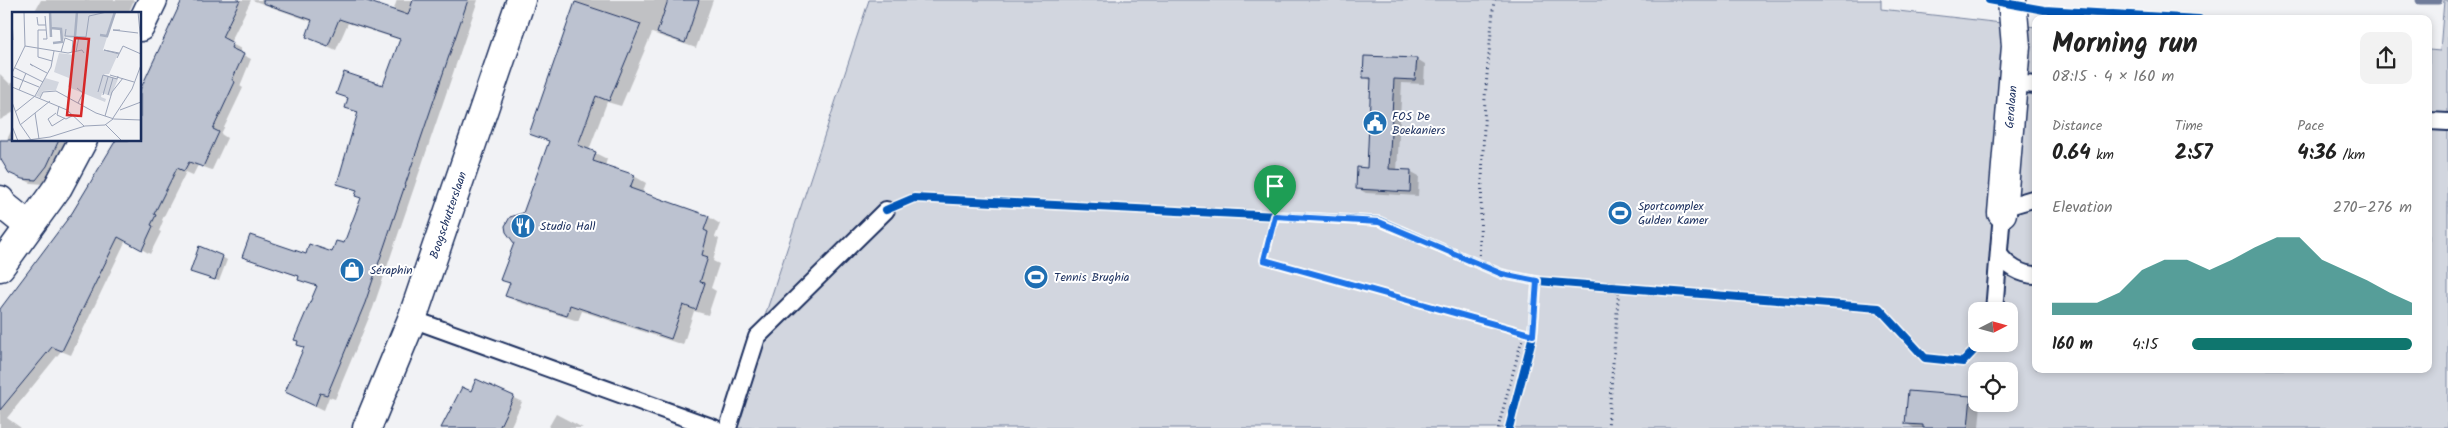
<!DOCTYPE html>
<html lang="en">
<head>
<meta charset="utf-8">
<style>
	body { margin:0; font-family:Kalam,sans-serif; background:#f2f2f2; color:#222; height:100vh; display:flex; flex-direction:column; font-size:19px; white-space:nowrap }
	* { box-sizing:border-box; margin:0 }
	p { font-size:16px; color:#767676 }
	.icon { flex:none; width:28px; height:28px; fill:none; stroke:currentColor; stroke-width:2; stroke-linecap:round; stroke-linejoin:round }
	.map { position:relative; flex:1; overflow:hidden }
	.panel { position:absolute; left:2032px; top:15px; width:400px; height:358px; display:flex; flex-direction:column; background:#fff; border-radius:10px; box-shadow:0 2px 8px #0003 }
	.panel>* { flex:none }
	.needle { width:32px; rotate:84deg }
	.buttons { position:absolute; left:1968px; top:302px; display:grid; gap:10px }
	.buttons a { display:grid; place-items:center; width:50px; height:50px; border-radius:10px; background:#fff; box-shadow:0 2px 8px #0003; font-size:25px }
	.pin { position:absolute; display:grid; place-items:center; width:42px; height:42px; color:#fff; margin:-51px -21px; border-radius:50% 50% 50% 0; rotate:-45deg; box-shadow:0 0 5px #0007 }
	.pin .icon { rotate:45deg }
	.round { display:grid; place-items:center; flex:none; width:52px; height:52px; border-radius:10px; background:#f2f2f2 }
	.headline { display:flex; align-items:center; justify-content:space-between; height:85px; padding:0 20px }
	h1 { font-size:28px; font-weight:600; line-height:38px }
	.figures { display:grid; grid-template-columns:repeat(3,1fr); gap:8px; height:85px; padding:5px 20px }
	.figures div { display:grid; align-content:center }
	.figures b { font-size:21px; font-weight:600 }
	.figures small { font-size:14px; font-weight:400 }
	.figures p { font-size:14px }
	.chart { height:140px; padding:10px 20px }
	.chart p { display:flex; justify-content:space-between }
	.chart svg { width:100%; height:90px; margin-top:5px; fill:#0f766e; opacity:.7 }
	ul { padding:0 20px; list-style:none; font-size:16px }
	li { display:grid; grid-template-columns:80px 60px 1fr; align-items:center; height:38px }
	li i { height:12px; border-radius:6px; background:#0f766e }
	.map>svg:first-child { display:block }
</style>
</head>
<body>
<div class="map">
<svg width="2448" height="428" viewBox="0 0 2448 428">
	<rect width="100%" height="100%" fill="#f1f2f5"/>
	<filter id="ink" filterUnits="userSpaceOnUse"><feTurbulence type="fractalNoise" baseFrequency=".02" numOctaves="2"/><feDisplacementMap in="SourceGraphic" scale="10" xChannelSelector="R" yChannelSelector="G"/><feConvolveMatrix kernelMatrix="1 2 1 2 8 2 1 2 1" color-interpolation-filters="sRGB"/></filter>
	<g filter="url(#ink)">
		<path fill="#d2d6df" stroke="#76829e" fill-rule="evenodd" d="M869 0H1881V9L2036 27V369H2429V50L2440 51 2444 0H2448V428H728ZM1976 311H2009V344H1976ZM1976 371H2009V404H1976Z"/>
		<g fill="#0003">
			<path d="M41 0H134L128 14H33Z"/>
			<path d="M183 0H251L230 43 241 49 239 53 251 59 240 86 243 88 221 134 227 138 212 170 198 165 193 175 186 172 162 220 163 221 159 231 161 232 150 254 126 240 71 355 61 351 7 418 21 428H0V312L50 247 118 140H140V92Z"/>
			<path d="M252 0H360L393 11 397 0H478L373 308 335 399 329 397 324 410 295 396 305 348 299 344 317 287 299 279 300 277 244 257 333 254 345 245 362 198 358 191 338 183 359 113 346 107 349 99 338 94 384 87 401 40 348 23 336 50 308 37 313 22Z"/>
			<path d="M576 0H713L696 48 652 33 621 106 607 102 589 150 607 159 605 166 634 176 646 183 642 194 709 217 720 224 715 237 719 239 713 261 719 264 711 288 716 291 708 315 694 311 683 345 582 311 578 321 518 302 506 296 510 284 502 279 550 142 531 133Z"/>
			<path d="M1417 59 1425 64 1424 84 1402 83 1397 171H1410L1419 176 1418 196 1366 193 1357 188 1368 169 1372 81 1364 77Z"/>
			<path d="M0 74 11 85 14 77V112L0 120Z"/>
			<path d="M14 125V140H69L44 184 31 183 7 171 0 154Z"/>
			<path d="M222 257 227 260 219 281 195 274Z"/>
			<path d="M476 380 522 402 510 428H442L471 392Z"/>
			<path d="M1970 397 1976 401V404H1981L1979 428H1914L1907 424Z"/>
			<path d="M556 414 583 428H548Z"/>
		</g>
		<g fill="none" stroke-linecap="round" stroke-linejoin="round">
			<path stroke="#707c9a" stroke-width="9" d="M2420 0H2438"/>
		</g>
		<g fill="#bcc2d0" stroke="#1b2f5e">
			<path d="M182 0H240L222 37 233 43 231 48 244 54 232 80 235 82 213 129 219 132 203 167 189 162 184 171 177 168 154 214 156 215 151 225 153 226 142 250 118 237 62 351 52 347 0 410V309L72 213 116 140H140V90Z"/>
			<path d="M263 0H364L408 15 413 0H468L365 303 327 395 320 393 315 406 285 392 304 347 297 345 298 341 294 340 317 286 298 280 299 276 242 257 250 235 306 254 309 244 332 252 336 241 344 243 361 198 355 196 357 190 337 184 358 112 345 108 348 98 336 94 344 72 383 85 400 39 339 19 328 46 306 37 312 20 263 3Z"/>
			<path d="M668 0H699L685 43 657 33Z"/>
			<path d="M575 2 641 24 609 101 596 96 578 145 596 152 593 161 635 175 630 188 709 216 704 230 708 232 702 255 708 257 700 282 705 283 696 310 683 305 671 339 570 305 567 316 505 296 510 283 500 280 514 243 506 232 505 226 510 217 523 213 549 141 529 134Z"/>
			<path d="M1364 56 1417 58 1415 80 1394 79 1389 169 1411 170 1410 192 1356 189 1357 167 1367 168 1371 78H1363Z"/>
			<path d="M0 140H59L47 166 36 180 22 179 9 173 0 158Z"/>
			<path d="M199 246 223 256 215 280 190 272Z"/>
			<path d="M476 379 514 396 499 428H441L462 387 471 391Z"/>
			<path d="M1908 391 1971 396 1968 428H1923V425L1905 424Z"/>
		</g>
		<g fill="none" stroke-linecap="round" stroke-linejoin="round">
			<defs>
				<g id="service">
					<path d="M2013 83 2036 85"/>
					<path d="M2429 121 2448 122"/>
					<path d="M1999 254C2007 266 2021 275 2036 275"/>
					<path d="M1994 311 2002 213 2009 206 2036 198"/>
					<path d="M412 319 714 428"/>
					<path d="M728 428 757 337 886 210"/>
				</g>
				<g id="minor">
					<path d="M140 27 153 0"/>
					<path d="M0 200 3 205 29 226"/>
					<path d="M2002 213 2016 46 2012 0"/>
					<path d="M0 267 58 187 83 140"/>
					<path d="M367 428 412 319 521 0"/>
				</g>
			</defs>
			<use href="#service" stroke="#1b2f5e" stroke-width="20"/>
			<use href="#minor" stroke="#1b2f5e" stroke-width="31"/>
			<g stroke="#1b2f5e" stroke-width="3" stroke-dasharray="1 4" stroke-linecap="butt">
				<path d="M1275 216 1264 260 1533 335"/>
				<path d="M1479 265 1485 97 1494 0"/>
				<path d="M1498 428 1524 332"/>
				<path d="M1608 428 1619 287"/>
			</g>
			<use href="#service" stroke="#fff" stroke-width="16"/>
			<use href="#minor" stroke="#fff" stroke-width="28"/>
			<defs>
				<g id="cycleway">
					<path d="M1989 0 2044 10 2199 19"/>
					<path d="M886 210 914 198 1379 221 1502 274 1537 281 1879 308 1925 358 1963 362 1980 344"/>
					<path d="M1509 428 1532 339 1537 281"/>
				</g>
			</defs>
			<use href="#cycleway" stroke="#fff" stroke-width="11"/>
			<use href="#cycleway" stroke="#0057b8" stroke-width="8"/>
		</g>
	</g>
	<g fill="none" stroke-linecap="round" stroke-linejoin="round" filter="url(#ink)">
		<defs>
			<path id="route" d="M1275 216 1379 222 1502 274 1537 281 1533 335 1264 260Z"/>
		</defs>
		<use href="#route" stroke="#fff" stroke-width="10"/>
		<use href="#route" stroke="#1a73e8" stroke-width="6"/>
	</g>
	<defs>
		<symbol id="civic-disc" viewBox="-11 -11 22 22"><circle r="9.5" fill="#1f6fb2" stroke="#fff"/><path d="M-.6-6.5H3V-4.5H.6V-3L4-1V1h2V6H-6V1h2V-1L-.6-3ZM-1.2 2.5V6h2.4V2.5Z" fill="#fff"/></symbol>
		<symbol id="stadium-disc" viewBox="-11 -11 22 22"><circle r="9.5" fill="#1f6fb2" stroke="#fff"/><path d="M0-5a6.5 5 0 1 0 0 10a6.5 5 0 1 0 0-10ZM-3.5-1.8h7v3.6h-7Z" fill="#fff"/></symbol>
		<symbol id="restaurant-disc" viewBox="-11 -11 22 22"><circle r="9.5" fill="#1f6fb2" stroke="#fff"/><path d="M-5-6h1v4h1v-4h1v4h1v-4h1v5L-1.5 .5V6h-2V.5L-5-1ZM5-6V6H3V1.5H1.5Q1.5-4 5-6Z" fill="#fff"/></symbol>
		<symbol id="shop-disc" viewBox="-11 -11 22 22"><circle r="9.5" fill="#1f6fb2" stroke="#fff"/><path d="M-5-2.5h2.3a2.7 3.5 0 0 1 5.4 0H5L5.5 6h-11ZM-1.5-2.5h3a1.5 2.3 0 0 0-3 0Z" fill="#fff"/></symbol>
	</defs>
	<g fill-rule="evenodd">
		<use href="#civic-disc" x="1361" y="109" width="28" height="28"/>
		<use href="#stadium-disc" x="1606" y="199" width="28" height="28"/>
		<use href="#restaurant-disc" x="509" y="212" width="28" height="28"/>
		<use href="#shop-disc" x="338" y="256" width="28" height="28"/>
		<use href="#stadium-disc" x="1022" y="263" width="28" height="28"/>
	</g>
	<g text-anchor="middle" stroke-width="4" stroke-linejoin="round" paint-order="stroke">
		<g font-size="12" fill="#1b2f5e" stroke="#fff">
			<text transform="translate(2011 107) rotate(-85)" y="4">Geralaan</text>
			<text transform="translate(448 215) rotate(-71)" y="4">Boogschutterslaan</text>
		</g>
		<g font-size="12" fill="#1b2f5e" stroke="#fff" text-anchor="start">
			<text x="1392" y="120">FOS De<tspan x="1392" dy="14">Boekaniers</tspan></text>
			<text x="1638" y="210">Sportcomplex<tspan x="1638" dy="14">Gulden Kamer</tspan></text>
			<text x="540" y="230">Studio Hall</text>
			<text x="370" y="274">Séraphin</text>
			<text x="1054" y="281">Tennis Brughia</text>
		</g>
	</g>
	<g transform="translate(12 12)">
		<rect width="129" height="129" fill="#f1f2f5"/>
		<path d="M38 0H103L91 38 106 42 97 62H91L106 67 99 84 90 81 89 85 94 87 93 90 56 75 57 66 42 60 47 41 62 43 65 27 53 25 50 30V17L39 16ZM33 66 47 70 44 78 31 79 28 85 24 84Z" fill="#d2d6df"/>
		<path fill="none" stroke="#a8b0c2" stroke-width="2.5" d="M38 0 39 25M39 16 49 17 50 30 41 31M88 23 95 24 103 0M63 24 65 0"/>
		<path fill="none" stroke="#9ba4b9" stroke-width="1" d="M126 0 129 31M0 5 1 28M25 5 26 13H34M54 17 53 24 74 25 77 4 95 0M34 18H26V45L40 49M108 18H101L126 21M31 27H35L33 4M13 34 56 41 70 38 72 41M49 40 53 26 61 29 60 40M64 40 67 25M107 42 92 38 107 41M105 46 111 34 129 42M21 54 18 52 35 61M3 56 31 70M0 61 13 34 12 0M98 63 122 70M0 64 27 75M0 75 55 98 72 114M65 76 71 81 66 91M7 78 14 61M86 80 91 63 105 67 106 64M91 83 96 65M96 83 101 66M28 86 31 80 44 79 84 101 102 107 129 108M0 90 8 112 19 128M47 94 45 103 54 107 62 103M108 98 129 90M3 100 23 84 39 55 42 39M23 101 27 127M44 101 36 107 40 114 53 106M93 104 100 80 111 66M101 106 120 77 129 53M93 112 110 129M8 113 38 89M0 114 6 129M9 129 38 125 73 114 93 113 101 107"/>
		<path fill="#d62828" fill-opacity="0.15" stroke="#d62828" stroke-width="2.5" d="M63 26 77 27 69 104 55 103Z"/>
		<rect width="129" height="129" fill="none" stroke="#1b2f5e" stroke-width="2.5"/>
	</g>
</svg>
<div class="buttons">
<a><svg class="needle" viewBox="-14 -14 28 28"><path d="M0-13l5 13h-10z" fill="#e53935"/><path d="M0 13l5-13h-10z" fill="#767676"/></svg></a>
<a><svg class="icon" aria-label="locate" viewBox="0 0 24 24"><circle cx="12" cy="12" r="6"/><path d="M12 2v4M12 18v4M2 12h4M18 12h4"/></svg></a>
</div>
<div class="pin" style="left:1275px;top:216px;background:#1e9e55"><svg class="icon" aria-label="arrive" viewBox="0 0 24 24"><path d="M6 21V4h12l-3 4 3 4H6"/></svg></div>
<section class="panel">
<div class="headline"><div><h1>Morning run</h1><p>08:15 · 4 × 160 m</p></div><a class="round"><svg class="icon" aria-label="share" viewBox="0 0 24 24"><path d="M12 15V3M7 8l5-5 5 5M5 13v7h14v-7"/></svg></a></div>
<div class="figures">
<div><p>Distance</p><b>0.64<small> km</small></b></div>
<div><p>Time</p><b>2:57</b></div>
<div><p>Pace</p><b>4:36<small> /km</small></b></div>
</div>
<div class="chart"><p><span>Elevation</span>270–276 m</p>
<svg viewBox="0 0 160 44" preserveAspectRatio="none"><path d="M0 44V38L10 38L20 38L30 33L40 22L50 17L60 17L70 22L80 17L90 11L100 6L110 6L120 17L130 22L140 27L150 33L160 38V44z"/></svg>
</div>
<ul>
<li><b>160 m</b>4:15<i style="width:100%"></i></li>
</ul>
</section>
</div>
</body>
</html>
